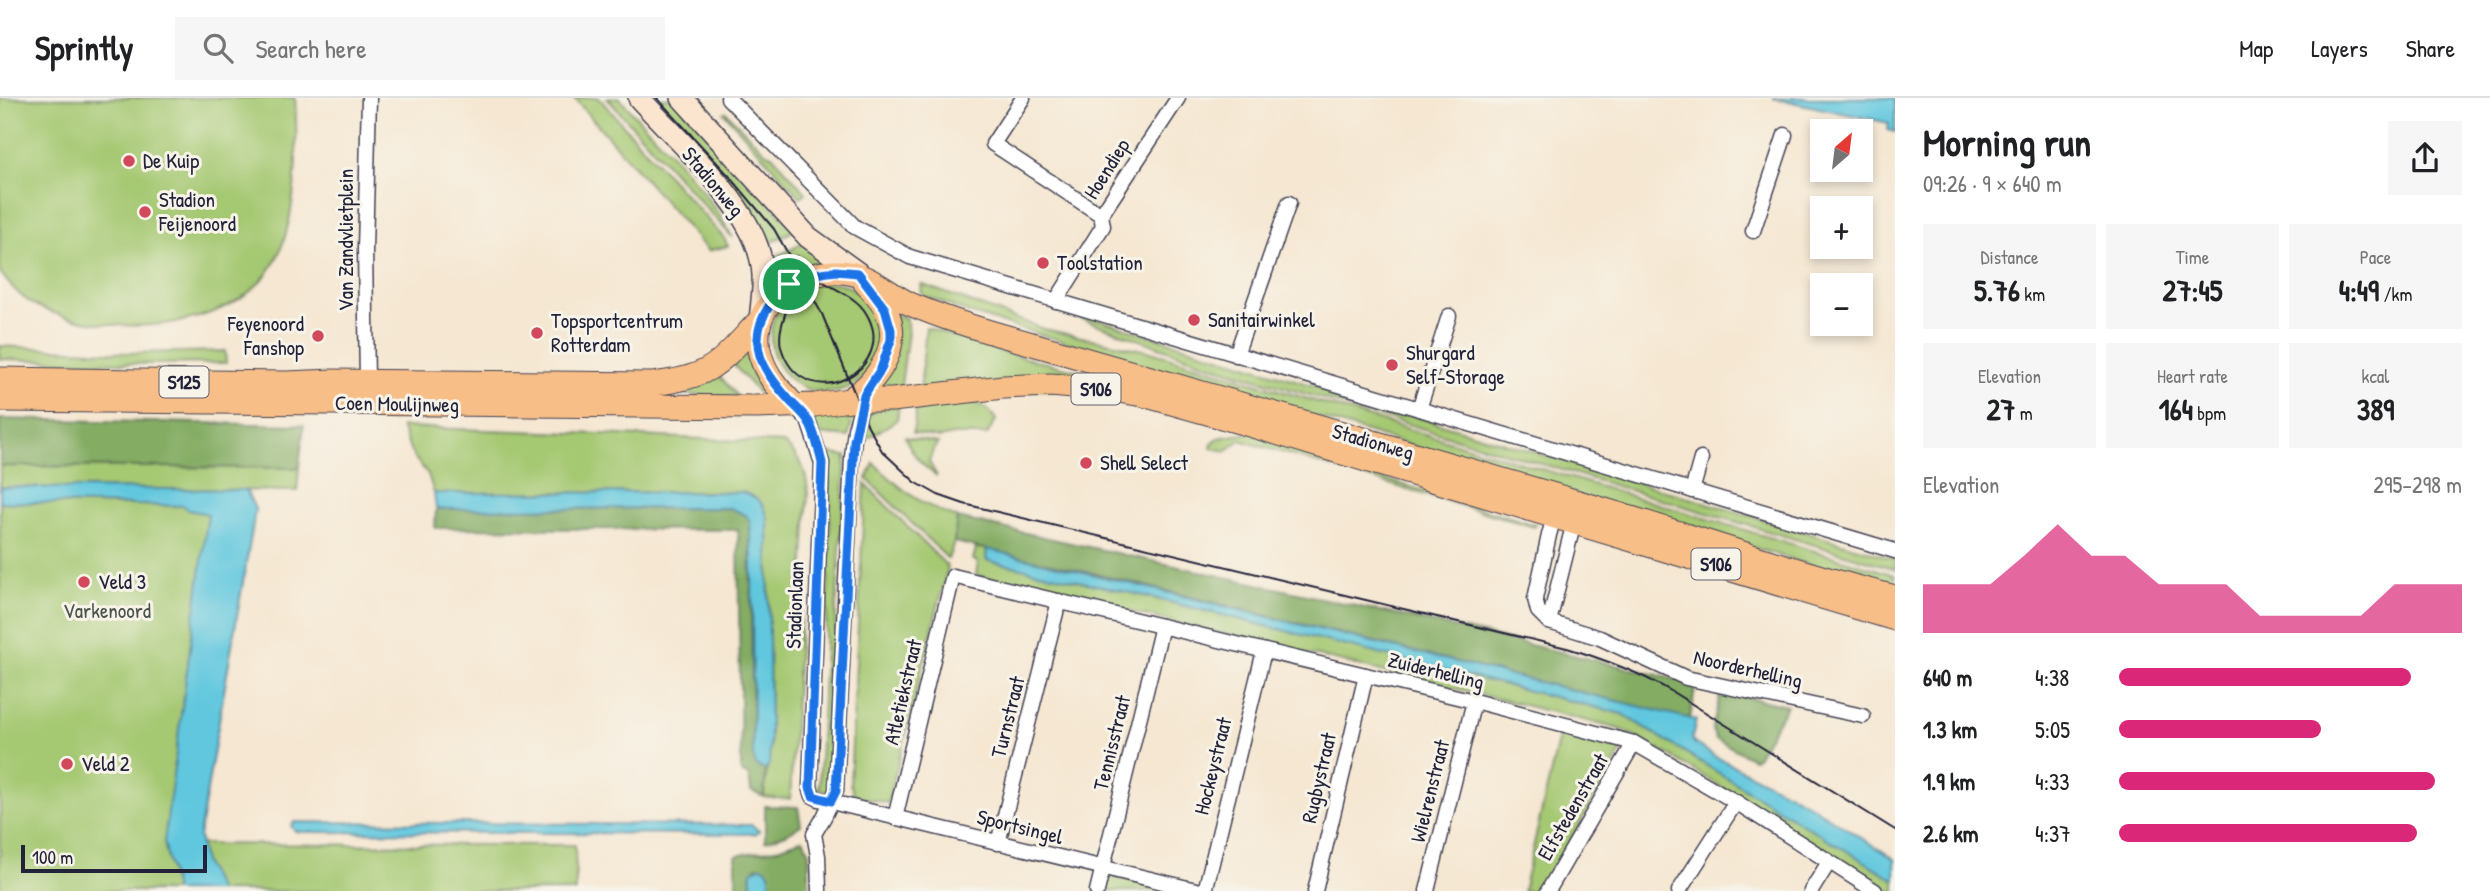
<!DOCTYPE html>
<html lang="en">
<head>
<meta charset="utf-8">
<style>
	body { margin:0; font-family:"Patrick Hand",sans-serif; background:#f6f6f6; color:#202124; height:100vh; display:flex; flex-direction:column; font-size:26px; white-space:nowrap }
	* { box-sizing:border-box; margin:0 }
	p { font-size:23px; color:#757577 }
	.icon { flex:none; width:38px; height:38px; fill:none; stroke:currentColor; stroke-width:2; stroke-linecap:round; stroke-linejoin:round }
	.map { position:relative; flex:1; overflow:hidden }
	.sheet { display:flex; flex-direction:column; background:#fff; width:595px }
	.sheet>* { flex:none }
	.needle { width:46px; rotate:28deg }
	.controls { position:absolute; left:1810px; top:21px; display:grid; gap:14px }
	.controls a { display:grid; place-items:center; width:63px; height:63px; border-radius:0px; background:#fff; box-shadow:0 4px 10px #0003; font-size:35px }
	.scale { position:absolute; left:21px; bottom:18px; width:186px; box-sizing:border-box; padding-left:7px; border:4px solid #22223b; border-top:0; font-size:19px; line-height:24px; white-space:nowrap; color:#22223b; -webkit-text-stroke:5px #f7f3e8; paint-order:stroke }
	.pin { position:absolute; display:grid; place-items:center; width:60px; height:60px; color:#fff; margin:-30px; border:4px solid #fff; border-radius:50%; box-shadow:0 2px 7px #0007 }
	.round { display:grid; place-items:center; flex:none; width:74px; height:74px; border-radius:0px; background:#f6f6f6 }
	.headline { display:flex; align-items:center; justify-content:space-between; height:119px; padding:0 28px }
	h1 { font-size:38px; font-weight:700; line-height:52px }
	.stats { display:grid; grid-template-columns:repeat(3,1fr); gap:10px; height:119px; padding:7px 28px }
	.stats div { display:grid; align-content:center; border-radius:0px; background:#f6f6f6; text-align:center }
	.stats b { font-size:30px; font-weight:700 }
	.stats small { font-size:19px; font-weight:400 }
	.stats p { font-size:19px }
	.chart { height:196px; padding:14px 28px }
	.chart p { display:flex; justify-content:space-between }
	.chart svg { width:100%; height:126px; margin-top:7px; fill:#db2777; opacity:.7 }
	ul { padding:0 28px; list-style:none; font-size:23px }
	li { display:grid; grid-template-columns:112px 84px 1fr; align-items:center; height:52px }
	li i { height:18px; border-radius:9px; background:#db2777 }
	header { display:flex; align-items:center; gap:42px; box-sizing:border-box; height:98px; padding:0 35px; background:#fff; border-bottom:2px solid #e0e0e0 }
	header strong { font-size:33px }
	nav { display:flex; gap:38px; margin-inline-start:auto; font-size:24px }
	.search { width:490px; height:63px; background:#f6f6f6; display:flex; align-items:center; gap:18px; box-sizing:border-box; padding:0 24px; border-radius:0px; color:#757577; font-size:26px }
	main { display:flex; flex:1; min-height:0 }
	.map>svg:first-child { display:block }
</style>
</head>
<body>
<header>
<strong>Sprintly</strong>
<div class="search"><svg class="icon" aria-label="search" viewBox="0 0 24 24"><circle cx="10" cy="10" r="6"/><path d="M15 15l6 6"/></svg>Search here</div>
<nav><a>Map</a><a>Layers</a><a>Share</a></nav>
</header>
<main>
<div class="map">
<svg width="1895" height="793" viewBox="0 0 1895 793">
	<rect width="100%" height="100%" fill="#f7f3e8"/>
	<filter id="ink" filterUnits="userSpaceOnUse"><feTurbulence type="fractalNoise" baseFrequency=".0143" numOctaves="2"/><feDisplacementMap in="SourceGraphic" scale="14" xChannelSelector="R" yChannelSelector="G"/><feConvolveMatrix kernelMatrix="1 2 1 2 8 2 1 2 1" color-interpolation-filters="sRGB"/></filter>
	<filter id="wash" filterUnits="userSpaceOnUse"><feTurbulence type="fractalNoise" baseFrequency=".00686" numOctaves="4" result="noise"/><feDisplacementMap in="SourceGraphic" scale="28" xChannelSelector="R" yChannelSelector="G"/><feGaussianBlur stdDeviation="1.57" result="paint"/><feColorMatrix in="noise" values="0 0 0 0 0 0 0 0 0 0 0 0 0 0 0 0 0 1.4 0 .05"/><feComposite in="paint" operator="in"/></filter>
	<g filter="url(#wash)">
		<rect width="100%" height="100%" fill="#f5e7d2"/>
		<g fill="#a5c872" stroke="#647556" stroke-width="2">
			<path d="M0 0H295C298 48 298 125 273 167 231 237 106 240 39 209 23 202 10 188 0 174Z"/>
			<path d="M574 0H599L724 140 728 148 708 153Z"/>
			<path d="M607 0H619C659 44 705 87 733 140Z"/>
			<path d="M649 0H674L795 132 768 146 761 125 752 109 718 70Z"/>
			<path d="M726 14 765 54 772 57 806 95 801 99 798 97 724 15Z"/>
			<path d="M807 143 836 168 795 172 774 185 770 162Z"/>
			<circle cx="826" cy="239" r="55"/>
			<path d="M921 186 1044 231 1148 253 1895 477V492L972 216 922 197Z"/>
			<path d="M1057 209 1367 304 1895 461V471L1209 267 1057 212Z"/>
			<path d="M895 216 906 220 908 234 900 295 872 298Z"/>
			<path d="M926 229 998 253 1146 290 920 294Z"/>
			<path d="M0 248 128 255 225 253 226 265 148 266 0 261Z"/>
			<path d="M744 251 753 278 764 295 760 297 731 264Z"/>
			<path d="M717 275 738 299 663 295Z"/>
			<path d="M964 303C979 306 988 308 996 322L987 337H954L939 340 913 335 917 304Z"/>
			<path d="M899 307 897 322 870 339 862 337C867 310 875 312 899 307Z"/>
			<path d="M840 317 853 319 848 339 819 336 810 319Z"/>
			<path d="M401 329 601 336 784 345C801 362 805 368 808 393L790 701 764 699 770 645 768 422 742 394 434 395 428 376 413 358Z"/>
			<path d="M1249 335 1344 363 1372 377 1536 427 1534 429 1240 342 1226 353 1211 350 1212 345 1218 340Z"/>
			<path d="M905 339 938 345 933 352 929 364 937 378C922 368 912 356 905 339Z"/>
			<path d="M827 355 846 358 836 512 833 652 829 693 826 694 819 691 830 438V395Z"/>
			<path d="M874 365C901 392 921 407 957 420L954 444 948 461 867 381Z"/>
			<path d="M0 368 299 370 297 393 0 389Z"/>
			<path d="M865 386 948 469 888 705 855 698 850 686Z"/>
			<path d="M230 402 184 746 575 747 576 793H0V404L184 408Z"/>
			<path d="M976 450 987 451 986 462 1145 498 1622 616 1895 782V793H1891L1669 657 1623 632 1516 605 976 477 978 464 973 462Z"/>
			<path d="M1561 630 1625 647 1541 793H1523Z"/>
			<path d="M1110 778 1173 793H1106Z"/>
		</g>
		<g fill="#84ac64" stroke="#536750" stroke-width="2">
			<path d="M0 321 304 327 299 370 0 368Z"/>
			<path d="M730 410 747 417 750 424 753 657 760 670 765 672 764 699 751 693 749 678 741 674 738 432 435 430 436 411Z"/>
			<path d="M957 420 1488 537 1696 586 1690 621 1105 478 954 444Z"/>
			<path d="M1721 593 1787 608 1757 659 1753 661 1716 641 1712 632Z"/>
			<path d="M765 708 798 709 801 727 786 736 765 743Z"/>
			<path d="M803 741 809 753V793H770V776L757 768 751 777V793H736V757L776 751Z"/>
		</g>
		<g fill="#61c7de" stroke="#42748c" stroke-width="2">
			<path d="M1773 0H1895V34L1888 32 1889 25Z"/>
			<path d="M0 389 246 392 255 411 252 432 199 738 204 764 219 793H175L164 744 208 416 188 412 184 408 0 404Z"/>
			<path d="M742 394C758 399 765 405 768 422L770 645 769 666 765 672 756 667 753 657 752 461 750 424 746 417 730 410 436 411 434 395Z"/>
			<path d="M987 451 1696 622 1692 640 1694 645 1716 659 1798 700 1895 761V782L1622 616 1145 498 986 462Z"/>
			<path d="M294 724 752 727 759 733 755 736 303 734 295 733 291 728Z"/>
			<path d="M762 768C772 773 770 783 770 793H751L752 773Z"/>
		</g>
	</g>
	<g filter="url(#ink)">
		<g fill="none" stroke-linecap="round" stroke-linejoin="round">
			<defs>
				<g id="minor">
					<path d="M728 0 855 129 910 159 1895 453"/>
					<path d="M1023 0 993 46 1101 117"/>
					<path d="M1753 133 1785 37"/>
					<path d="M1056 203 1103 128 1101 117 1178 0"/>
					<path d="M1236 257 1289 105"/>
					<path d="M367 284 365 151 369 0"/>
					<path d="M794 307 808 322 822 365 810 689 813 698 819 701 1200 793"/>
					<path d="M1419 311 1449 218"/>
					<path d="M1692 393 1701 361"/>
					<path d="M1560 413 1554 419 1549 437 1535 501 1538 513 1549 524 1600 540 1686 580 1863 618"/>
					<path d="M1549 524 1574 424 1572 417"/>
					<path d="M895 720 953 478 1474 603 1634 645 1736 704 1875 793"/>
					<path d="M998 745 1059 503"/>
					<path d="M819 793 818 758 814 736 824 719 836 693 852 360 855 331 865 295"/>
					<path d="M1097 793 1162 528"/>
					<path d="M1205 793 1264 553"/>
					<path d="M1315 793 1366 577"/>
					<path d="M1427 793 1474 603"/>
					<path d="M1548 793 1634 645"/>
					<path d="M1679 793 1736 704"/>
					<path d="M1811 793 1829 764"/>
				</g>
				<g id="secondary">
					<path d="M639 0C676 41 748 105 760 158 766 179 762 201 760 222"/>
					<path d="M682 0 808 139 858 175"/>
				</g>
				<g id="primary">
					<path d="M0 281 286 285 333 283 652 286C714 279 719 265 760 222"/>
					<path d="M0 302 756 309 815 307 849 302H892L1003 289 1051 287 1118 293 1143 297 1246 326 1895 521"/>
					<path d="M849 302C878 283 903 247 886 212 881 202 872 193 865 185"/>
					<path d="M794 307C780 292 767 279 761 259 745 209 794 172 840 174 869 175 885 194 910 206 945 221 985 233 1022 243 1206 295 1391 349 1575 403 1682 434 1787 472 1895 499"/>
				</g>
			</defs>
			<use href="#minor" stroke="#424052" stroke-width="17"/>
			<use href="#secondary" stroke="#424052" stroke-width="24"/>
			<use href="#primary" stroke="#424052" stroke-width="25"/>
			<use href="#minor" stroke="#fff" stroke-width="14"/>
			<use href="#secondary" stroke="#fce5cf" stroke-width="21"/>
			<use href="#primary" stroke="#f7be88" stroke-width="23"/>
			<g stroke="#22223b" stroke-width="2">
				<path d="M657 0 732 81 774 131 822 216 868 328 882 353 915 384 938 397 964 406 1567 550C1604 561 1638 574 1671 593L1895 732"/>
				<path d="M792 168C800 201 771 227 783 255 808 319 900 271 866 215 856 198 835 192 819 181 811 175 803 167 797 158"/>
			</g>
		</g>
	</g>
	<g fill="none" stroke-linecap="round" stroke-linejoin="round" filter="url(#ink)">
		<defs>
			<path id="route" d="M836 173 858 175 885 211 891 232V242L881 271 864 297 854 343 836 693 831 703 813 698 810 689 822 365C819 351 815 337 809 324 805 317 797 310 791 304 762 272 744 245 771 205 788 181 808 176 836 173Z"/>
		</defs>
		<use href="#route" stroke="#fff" stroke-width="14"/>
		<use href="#route" stroke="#1a73e8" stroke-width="9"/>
	</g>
	<g fill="#d1495b" stroke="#f7f3e8" stroke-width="2.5">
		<circle cx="129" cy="63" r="7"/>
		<circle cx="145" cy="114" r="7"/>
		<circle cx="1043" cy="165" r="7"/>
		<circle cx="1194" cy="222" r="7"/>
		<circle cx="537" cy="235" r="7"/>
		<circle cx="318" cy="238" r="7"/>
		<circle cx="1392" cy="267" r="7"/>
		<circle cx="1086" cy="365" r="7"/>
		<circle cx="84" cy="484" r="7"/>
		<circle cx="67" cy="666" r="7"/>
	</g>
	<g text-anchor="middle" stroke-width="6" stroke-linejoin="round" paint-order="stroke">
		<g fill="#f7f3e8" stroke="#62616f" stroke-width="2">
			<rect x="159.5" y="268.5" width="49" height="31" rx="5"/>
			<rect x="1071.5" y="275.5" width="49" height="31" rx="5"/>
			<rect x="1691.5" y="450.5" width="49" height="31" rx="5"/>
		</g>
		<g font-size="19" font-weight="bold" fill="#22223b">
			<text x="184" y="291">S125</text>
			<text x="1096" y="298">S106</text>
			<text x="1716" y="473">S106</text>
		</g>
		<g font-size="21" fill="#22223b" stroke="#f7f3e8" text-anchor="start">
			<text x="143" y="70">De Kuip</text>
			<text x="159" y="109">Stadion<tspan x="159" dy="24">Feijenoord</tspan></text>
			<text x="1057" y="172">Toolstation</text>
			<text x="1208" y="229">Sanitairwinkel</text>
			<text x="551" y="230">Topsportcentrum<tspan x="551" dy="24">Rotterdam</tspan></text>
			<text x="304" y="233" text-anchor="end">Feyenoord<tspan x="304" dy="24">Fanshop</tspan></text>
			<text x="1406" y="262">Shurgard<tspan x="1406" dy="24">Self-Storage</tspan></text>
			<text x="1100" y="372">Shell Select</text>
			<text x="98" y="491">Veld 3</text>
			<text x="81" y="673">Veld 2</text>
		</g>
		<g font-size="21" fill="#22223b" stroke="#f7f3e8">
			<text transform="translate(1107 71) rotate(-58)" y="7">Hoendiep</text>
			<text transform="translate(713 84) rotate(50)" y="7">Stadionweg</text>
			<text transform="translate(346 142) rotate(-90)" y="7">Van Zandvlietplein</text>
			<text transform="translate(397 306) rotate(1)" y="7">Coen Moulijnweg</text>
			<text transform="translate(1373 344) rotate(16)" y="7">Stadionweg</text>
			<text transform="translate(795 507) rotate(-88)" y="7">Stadionlaan</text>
			<text transform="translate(1748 571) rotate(13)" y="7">Noorderhelling</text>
			<text transform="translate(1436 573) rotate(14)" y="7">Zuiderhelling</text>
			<text transform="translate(903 594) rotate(-77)" y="7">Atletiekstraat</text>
			<text transform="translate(1008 619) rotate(-76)" y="7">Turnstraat</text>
			<text transform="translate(1112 645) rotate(-76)" y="7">Tennisstraat</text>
			<text transform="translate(1213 668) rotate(-76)" y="7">Hockeystraat</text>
			<text transform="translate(1319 680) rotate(-77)" y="7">Rugbystraat</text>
			<text transform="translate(1430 693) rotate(-76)" y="7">Wielrenstraat</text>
			<text transform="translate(1573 709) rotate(-60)" y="7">Elfstedenstraat</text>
			<text transform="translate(1020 729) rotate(14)" y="7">Sportsingel</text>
		</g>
		<g font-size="21" fill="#49544c" stroke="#f7f3e8">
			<text x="107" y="520">Varkenoord</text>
		</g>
	</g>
</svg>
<div class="controls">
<a><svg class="needle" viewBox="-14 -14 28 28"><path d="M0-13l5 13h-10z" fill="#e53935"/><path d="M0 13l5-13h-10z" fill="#757577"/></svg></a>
<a>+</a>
<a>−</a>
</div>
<div class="scale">100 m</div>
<div class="pin" style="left:789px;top:186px;background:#1e9e55"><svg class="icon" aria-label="arrive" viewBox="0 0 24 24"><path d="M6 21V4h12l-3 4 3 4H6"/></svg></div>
</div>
<section class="sheet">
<div class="headline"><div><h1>Morning run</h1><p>09:26 · 9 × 640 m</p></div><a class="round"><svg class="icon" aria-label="share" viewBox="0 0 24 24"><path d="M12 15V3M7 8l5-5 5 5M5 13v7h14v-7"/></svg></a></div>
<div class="stats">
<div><p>Distance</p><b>5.76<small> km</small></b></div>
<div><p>Time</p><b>27:45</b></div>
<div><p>Pace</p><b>4:49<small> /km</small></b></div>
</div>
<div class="stats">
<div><p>Elevation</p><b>27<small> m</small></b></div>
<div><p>Heart rate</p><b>164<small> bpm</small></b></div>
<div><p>kcal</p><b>389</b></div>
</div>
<div class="chart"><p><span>Elevation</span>295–298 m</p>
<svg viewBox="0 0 160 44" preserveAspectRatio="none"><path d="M0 44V27L10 27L20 27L30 17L40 6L50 17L60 17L70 27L80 27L90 27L100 38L110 38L120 38L130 38L140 27L150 27L160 27V44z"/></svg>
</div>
<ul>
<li><b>640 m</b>4:38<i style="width:85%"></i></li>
<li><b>1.3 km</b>5:05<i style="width:59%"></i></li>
<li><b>1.9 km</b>4:33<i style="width:92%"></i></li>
<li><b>2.6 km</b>4:37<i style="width:87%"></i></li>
</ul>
</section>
</main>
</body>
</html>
